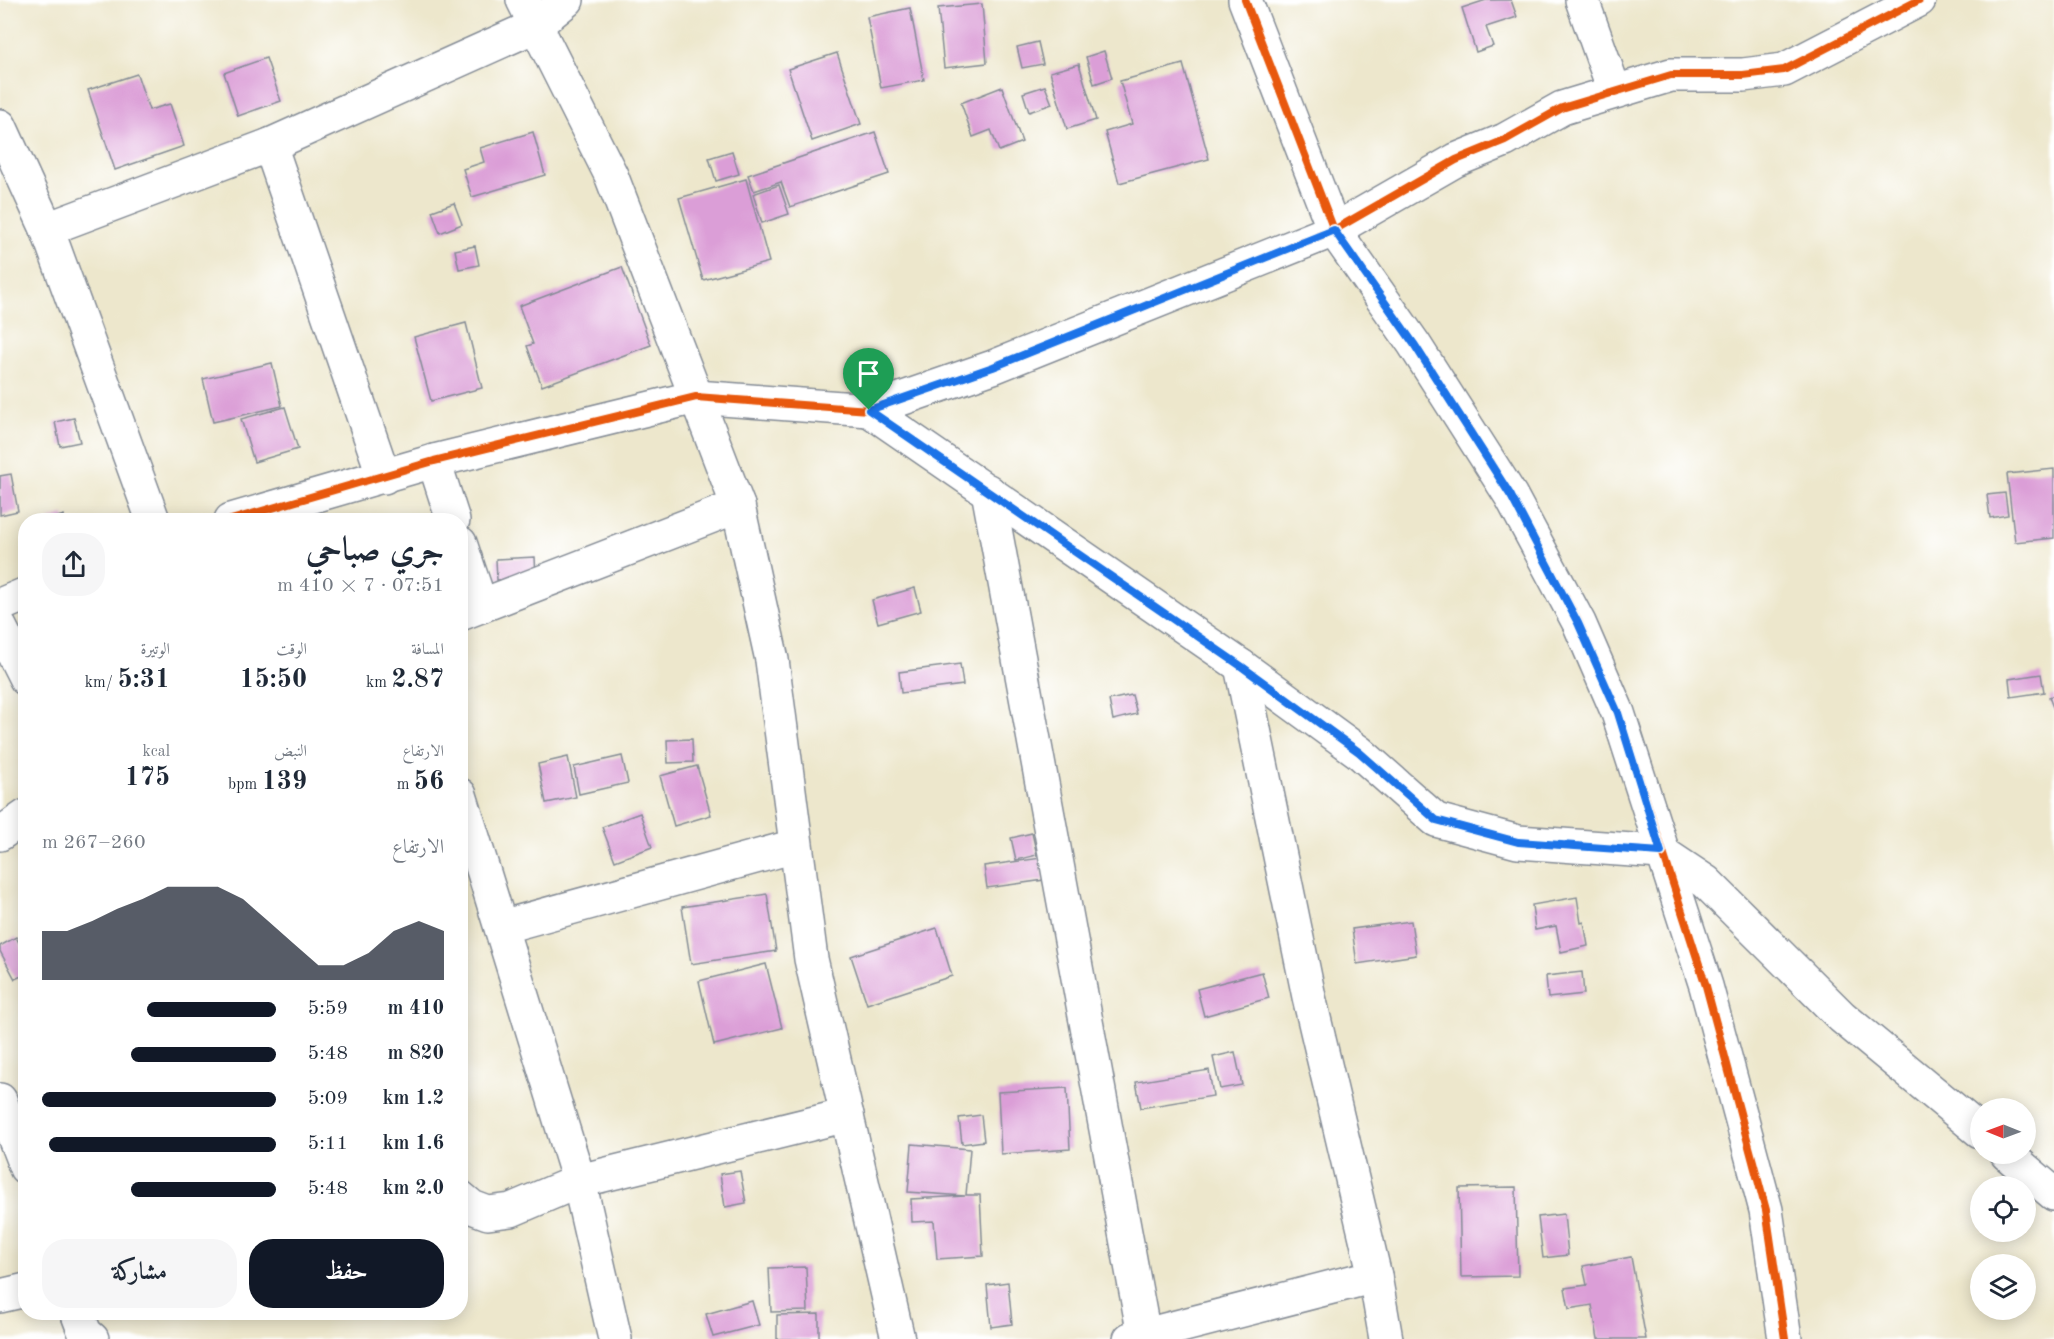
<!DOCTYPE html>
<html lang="ar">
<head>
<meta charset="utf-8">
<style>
	body { margin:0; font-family:"Old Standard TT",Amiri,serif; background:#f6f6f7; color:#1f2937; direction:rtl; height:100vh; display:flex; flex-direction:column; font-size:22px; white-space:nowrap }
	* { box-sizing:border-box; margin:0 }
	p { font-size:20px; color:#747a83 }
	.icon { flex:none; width:33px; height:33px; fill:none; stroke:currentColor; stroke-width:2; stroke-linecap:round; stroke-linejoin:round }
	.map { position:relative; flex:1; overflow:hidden; direction:ltr }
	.details { position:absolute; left:18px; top:513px; width:450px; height:807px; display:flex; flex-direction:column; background:#fff; border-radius:24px; box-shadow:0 3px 15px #0003; direction:rtl }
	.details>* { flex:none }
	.needle { width:39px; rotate:271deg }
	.buttons { position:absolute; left:1970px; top:1098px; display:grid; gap:12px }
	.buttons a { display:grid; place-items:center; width:66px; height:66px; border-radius:50%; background:#fff; box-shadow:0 3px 15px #0003; font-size:30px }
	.pin { position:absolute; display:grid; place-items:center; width:51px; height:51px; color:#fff; margin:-62px -26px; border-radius:50% 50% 50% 0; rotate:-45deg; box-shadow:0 0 6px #0007 }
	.pin .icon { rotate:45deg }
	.round { display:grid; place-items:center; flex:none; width:63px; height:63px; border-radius:24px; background:#f6f6f7 }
	.headline { display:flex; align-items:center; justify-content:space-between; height:102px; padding:0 24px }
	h1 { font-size:33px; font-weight:700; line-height:45px }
	.stats { display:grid; grid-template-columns:repeat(3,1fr); gap:9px; height:102px; padding:6px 24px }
	.stats div { display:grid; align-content:center }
	.stats b { font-size:26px; font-weight:700 }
	.stats small { font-size:16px; font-weight:400 }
	.stats p { font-size:16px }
	.chart { height:168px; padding:12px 24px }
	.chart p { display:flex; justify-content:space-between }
	.chart svg { width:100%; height:108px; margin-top:6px; fill:#111827; opacity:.7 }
	.action { display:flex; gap:12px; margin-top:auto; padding:12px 24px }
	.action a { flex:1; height:69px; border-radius:24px; background:#111827; color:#fff; font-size:24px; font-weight:700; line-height:69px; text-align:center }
	.action a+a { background:#f6f6f7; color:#1f2937 }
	ul { padding:0 24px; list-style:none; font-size:20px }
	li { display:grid; grid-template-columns:96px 72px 1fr; align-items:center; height:45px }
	li i { height:15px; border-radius:8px; background:#111827 }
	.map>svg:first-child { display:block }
</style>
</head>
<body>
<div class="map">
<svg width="2054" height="1339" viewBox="0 0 2054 1339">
	<rect width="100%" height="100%" fill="#fff"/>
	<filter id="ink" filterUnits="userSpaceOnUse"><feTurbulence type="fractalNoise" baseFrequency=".0167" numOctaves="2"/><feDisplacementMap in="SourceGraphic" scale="12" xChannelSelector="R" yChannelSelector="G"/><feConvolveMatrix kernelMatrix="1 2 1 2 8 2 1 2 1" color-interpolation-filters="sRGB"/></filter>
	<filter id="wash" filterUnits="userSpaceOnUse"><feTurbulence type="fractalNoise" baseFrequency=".008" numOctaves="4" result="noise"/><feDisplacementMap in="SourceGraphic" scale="24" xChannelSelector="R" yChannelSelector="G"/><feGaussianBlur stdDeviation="1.35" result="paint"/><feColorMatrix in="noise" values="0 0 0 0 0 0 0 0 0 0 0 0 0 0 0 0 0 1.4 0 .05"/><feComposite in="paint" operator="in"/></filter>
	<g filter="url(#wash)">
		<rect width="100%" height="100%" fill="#ede7cc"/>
		<g id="blocks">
			<g fill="#db9ed7">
				<path d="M1486 0H1511L1517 17 1486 27 1493 46 1476 52 1462 8Z"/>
				<path d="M982 4 987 63 944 68 938 8Z"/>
				<path d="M910 8 924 80 881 88 867 17Z"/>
				<path d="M1038 42 1043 64 1022 68 1017 47Z"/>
				<path d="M1104 51 1112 78 1094 84 1086 57Z"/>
				<path d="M837 53 861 124 812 141 788 69Z"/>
				<path d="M266 58 281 101 238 116 224 73Z"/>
				<path d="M1079 64 1096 120 1067 129 1050 72Z"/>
				<path d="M1183 64 1209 159 1119 183 1105 132 1132 124 1120 81Z"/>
				<path d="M137 74 149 110 170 104 184 146 115 170 88 90Z"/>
				<path d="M1045 86 1052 104 1029 112 1023 93Z"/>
				<path d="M1002 87 1022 142 999 151 991 130 973 137 961 103Z"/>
				<path d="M533 132 545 175 472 197 463 169 484 162 480 148Z"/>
				<path d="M875 132 889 174 790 207 781 182 754 191 748 175Z"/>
				<path d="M732 151 739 174 716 181 709 158Z"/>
				<path d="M746 179 769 262 703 280 679 198Z"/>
				<path d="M779 185 789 214 762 223 753 194Z"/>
				<path d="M454 203 462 224 440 233 432 211Z"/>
				<path d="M475 246 479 265 459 269 455 250Z"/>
				<path d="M622 267 651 345 542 386 527 346 533 344 519 306Z"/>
				<path d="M466 323 482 388 431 401 414 337Z"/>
				<path d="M272 363 282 406 213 422 203 379Z"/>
				<path d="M285 407 298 449 254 462 241 419Z"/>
				<path d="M74 418 80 442 60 446 55 422Z"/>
				<path d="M2054 469V538L2015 542 2007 474Z"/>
				<path d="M11 474 18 511 0 515V476Z"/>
				<path d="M2005 493 2008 515 1990 518 1987 495Z"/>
				<path d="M64 515 65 520H48Z"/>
				<path d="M535 557 536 578 497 580 496 559Z"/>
				<path d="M915 588 921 611 878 623 872 600Z"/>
				<path d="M960 664 963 685 901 693 899 672Z"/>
				<path d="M2041 674 2044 692 2011 697 2009 679Z"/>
				<path d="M1132 695 1137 714 1113 720 1109 700Z"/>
				<path d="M2054 695V710L2049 697Z"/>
				<path d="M692 739 693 762 668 763 667 740Z"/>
				<path d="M622 756 628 783 579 794 574 767Z"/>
				<path d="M568 757 576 797 546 803 538 764Z"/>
				<path d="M697 766 711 815 674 826 660 776Z"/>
				<path d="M640 813 652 847 615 861 602 827Z"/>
				<path d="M1032 833 1037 855 1016 860 1011 838Z"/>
				<path d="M1041 858 1044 880 987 888 984 866Z"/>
				<path d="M767 894 776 951 691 964 682 907Z"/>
				<path d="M1577 897 1581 923 1584 922 1588 946 1561 952 1556 926 1535 930 1532 905Z"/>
				<path d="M1411 921 1416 955 1357 964 1352 929Z"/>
				<path d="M937 928 952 976 867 1004 851 956Z"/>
				<path d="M16 937 26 956V974L15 979 0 951V946Z"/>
				<path d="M766 964 782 1028 714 1045 699 981Z"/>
				<path d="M1262 972 1269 998 1204 1016 1197 989Z"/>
				<path d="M1582 972 1584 994 1548 998 1546 976Z"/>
				<path d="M1235 1052 1242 1085 1220 1089 1213 1057Z"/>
				<path d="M1209 1070 1213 1096 1141 1108 1136 1082Z"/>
				<path d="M1067 1088 1070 1149 1001 1154 998 1092Z"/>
				<path d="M981 1115 984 1141 962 1144 959 1118Z"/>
				<path d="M912 1144 970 1149 966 1195H980L983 1256 937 1259 934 1221 912 1222 911 1199 965 1196 908 1192Z"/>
				<path d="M740 1171 746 1203 725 1207 720 1174Z"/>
				<path d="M1516 1187 1518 1276 1461 1277 1459 1188Z"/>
				<path d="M1564 1214 1568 1255 1543 1258 1538 1217Z"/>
				<path d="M1631 1257 1646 1339H1598L1592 1305 1569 1309 1565 1288 1587 1285 1583 1266Z"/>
				<path d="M806 1267 808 1311 771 1312 769 1268Z"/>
				<path d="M1008 1282 1012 1324 991 1327 987 1285Z"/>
				<path d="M752 1301 759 1325 713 1337 706 1314Z"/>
				<path d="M819 1314V1339H777V1315Z"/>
			</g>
		</g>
	</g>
	<g filter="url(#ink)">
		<use href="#blocks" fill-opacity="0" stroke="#848b95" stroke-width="1.5"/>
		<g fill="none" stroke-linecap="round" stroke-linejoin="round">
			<defs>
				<g id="minor">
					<path d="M523 0 611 175 738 506 772 660 811 959 898 1339"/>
					<path d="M1245 0 1334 230 1414 344 1511 496 1579 623 1618 713 1706 986 1766 1210 1785 1339"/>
					<path d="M1582 0 1614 90"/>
					<path d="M0 126 47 229 153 520"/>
					<path d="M270 145 384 477"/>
					<path d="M47 229 270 145 535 26 567 0"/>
					<path d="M869 410 1241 666 1359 752 1436 820 1518 842 1661 852 1706 882 1842 1017 1980 1131"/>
					<path d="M434 461 453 520"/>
					<path d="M988 491 1144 1335"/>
					<path d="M231 520 434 461 696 397 869 410 993 367 1334 230 1456 160 1505 140 1562 108 1671 75H1743L1784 70 1919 0"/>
					<path d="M460 543 481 606"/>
					<path d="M0 605 26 594"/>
					<path d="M460 614 738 506"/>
					<path d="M0 627 26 679"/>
					<path d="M1241 666 1309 997 1375 1276 1386 1339"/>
					<path d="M460 795 579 1181 615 1339"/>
					<path d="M0 834 26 816"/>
					<path d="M501 927 795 846"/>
					<path d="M0 1100 26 1168"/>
					<path d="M2007 1154 2054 1194"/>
					<path d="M460 1197 472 1207 488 1213 511 1210 579 1181 847 1115"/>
					<path d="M0 1296 26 1290"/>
					<path d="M77 1312 85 1333 92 1339"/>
					<path d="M1130 1339 1375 1276"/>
				</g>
			</defs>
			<use href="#minor" stroke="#848b95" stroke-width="36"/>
			<use href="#minor" stroke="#fff" stroke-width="33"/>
			<defs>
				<g id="cycleway">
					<path d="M1245 0 1334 230 1414 344 1511 496 1579 623 1618 713 1706 986 1766 1210 1785 1339"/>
					<path d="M231 520 434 461 696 397 869 410 993 367 1334 230 1456 160 1505 140 1562 108 1671 75H1743L1784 70 1919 0"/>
				</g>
			</defs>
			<use href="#cycleway" stroke="#fff" stroke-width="11"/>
			<use href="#cycleway" stroke="#e8590c" stroke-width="8"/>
		</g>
	</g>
	<g fill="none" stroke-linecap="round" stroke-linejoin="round" filter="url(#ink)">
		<defs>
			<path id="route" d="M1334 230 1414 344 1511 496 1578 623 1618 713 1661 852 1518 842 1436 820 1359 752 1241 666 869 410 993 367Z"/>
		</defs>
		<use href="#route" stroke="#fff" stroke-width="12"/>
		<use href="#route" stroke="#1a73e8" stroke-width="8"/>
	</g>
</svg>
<div class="buttons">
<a><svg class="needle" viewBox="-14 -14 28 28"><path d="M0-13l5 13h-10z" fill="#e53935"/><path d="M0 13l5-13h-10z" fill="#747a83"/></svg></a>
<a><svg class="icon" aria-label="locate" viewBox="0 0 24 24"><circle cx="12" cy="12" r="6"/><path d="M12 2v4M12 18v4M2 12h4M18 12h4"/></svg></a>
<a><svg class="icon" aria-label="layers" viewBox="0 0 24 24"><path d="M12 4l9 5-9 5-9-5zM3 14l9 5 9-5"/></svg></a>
</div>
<div class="pin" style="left:869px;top:410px;background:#1e9e55"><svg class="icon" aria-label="arrive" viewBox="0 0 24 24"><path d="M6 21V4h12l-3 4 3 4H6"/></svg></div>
<section class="details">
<div class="headline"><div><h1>جري صباحي</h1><p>07:51 · 7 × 410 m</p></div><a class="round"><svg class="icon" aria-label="share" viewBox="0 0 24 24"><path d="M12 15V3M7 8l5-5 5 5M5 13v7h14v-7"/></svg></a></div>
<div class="stats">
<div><p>المسافة</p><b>2.87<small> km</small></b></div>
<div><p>الوقت</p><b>15:50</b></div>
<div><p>الوتيرة</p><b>5:31<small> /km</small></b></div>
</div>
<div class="stats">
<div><p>الارتفاع</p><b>56<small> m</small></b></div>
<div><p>النبض</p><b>139<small> bpm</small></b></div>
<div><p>kcal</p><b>175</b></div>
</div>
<div class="chart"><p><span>الارتفاع</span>260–267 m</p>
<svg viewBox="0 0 160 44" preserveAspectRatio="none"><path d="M0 44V24L10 24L20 20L30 15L40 11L50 6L60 6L70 6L80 11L90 20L100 29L110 38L120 38L130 33L140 24L150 20L160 24V44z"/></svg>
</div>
<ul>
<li><b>410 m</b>5:59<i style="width:55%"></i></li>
<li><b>820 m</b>5:48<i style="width:62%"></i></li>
<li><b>1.2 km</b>5:09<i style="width:100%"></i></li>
<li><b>1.6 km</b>5:11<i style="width:97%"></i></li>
<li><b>2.0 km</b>5:48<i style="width:62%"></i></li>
</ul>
<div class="action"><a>حفظ</a><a>مشاركة</a></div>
</section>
</div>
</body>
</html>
